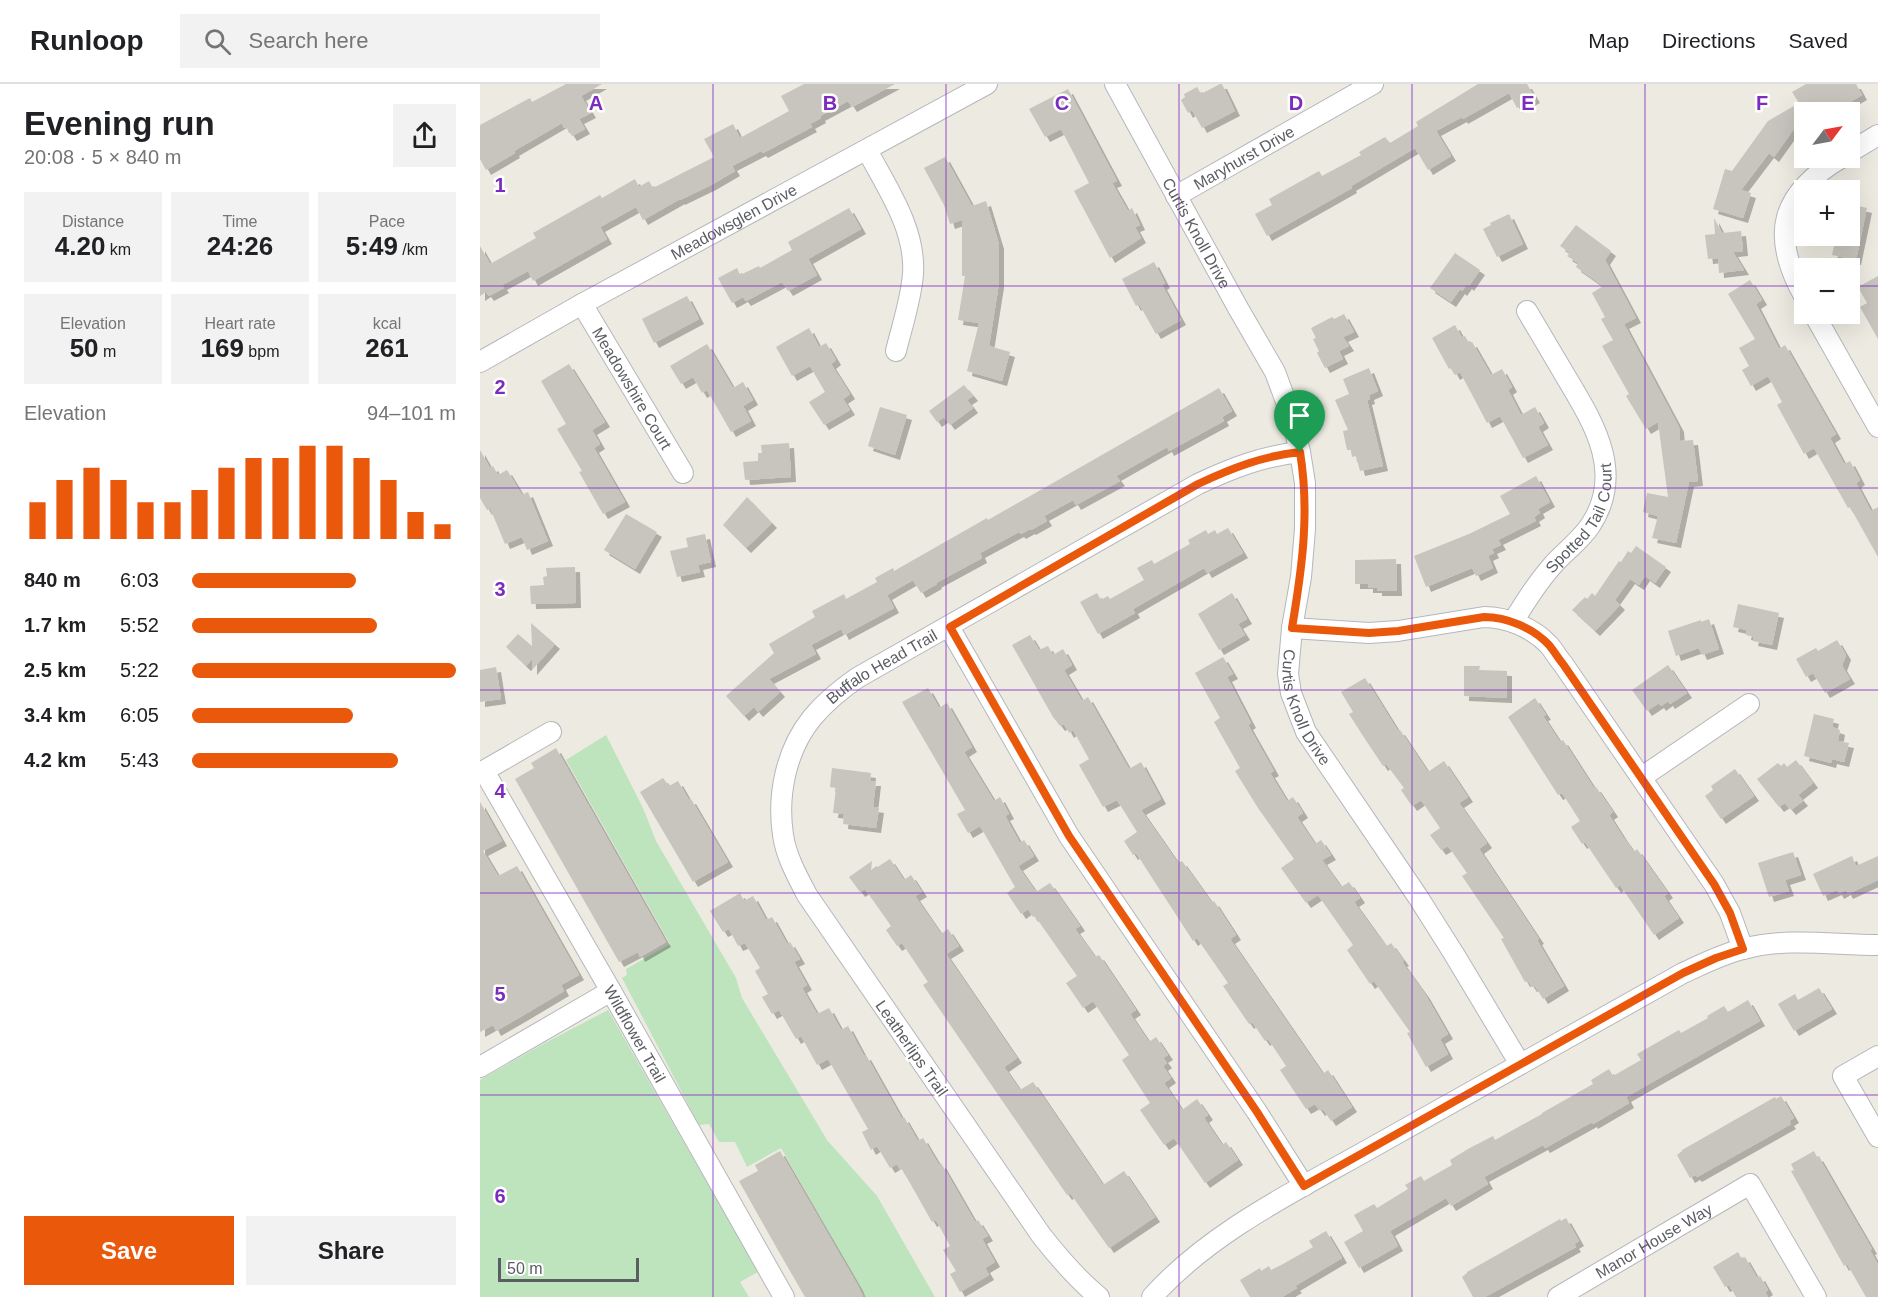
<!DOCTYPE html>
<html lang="en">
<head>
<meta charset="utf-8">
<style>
	body { margin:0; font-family:Helvetica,sans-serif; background:#f2f2f2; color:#202124; height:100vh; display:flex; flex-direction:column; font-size:22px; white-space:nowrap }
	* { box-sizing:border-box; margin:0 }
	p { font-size:20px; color:#757577 }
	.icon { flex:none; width:33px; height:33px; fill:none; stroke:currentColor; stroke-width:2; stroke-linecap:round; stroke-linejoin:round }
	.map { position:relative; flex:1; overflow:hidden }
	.panel { display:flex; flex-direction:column; background:#fff; width:480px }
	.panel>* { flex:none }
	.needle { width:39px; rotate:58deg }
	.fabs { position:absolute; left:1314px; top:18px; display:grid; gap:12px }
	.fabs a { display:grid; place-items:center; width:66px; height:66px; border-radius:0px; background:#fff; box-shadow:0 6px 24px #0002; font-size:30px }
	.scale { position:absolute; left:18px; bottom:15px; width:141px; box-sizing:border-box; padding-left:6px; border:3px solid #5a5d62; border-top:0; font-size:16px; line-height:21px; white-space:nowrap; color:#5a5d62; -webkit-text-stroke:4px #fff; paint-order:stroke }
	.pin { position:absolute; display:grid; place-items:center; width:51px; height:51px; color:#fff; margin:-62px -26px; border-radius:50% 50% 50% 0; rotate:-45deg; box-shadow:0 0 6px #0007 }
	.pin .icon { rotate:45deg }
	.round { display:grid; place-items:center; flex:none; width:63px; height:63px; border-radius:0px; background:#f2f2f2 }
	.summary { display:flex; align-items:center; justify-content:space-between; height:102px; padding:0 24px }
	h1 { font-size:33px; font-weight:700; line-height:45px }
	.figures { display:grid; grid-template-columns:repeat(3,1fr); gap:9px; height:102px; padding:6px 24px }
	.figures div { display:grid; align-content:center; border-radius:0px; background:#f2f2f2; text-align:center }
	.figures b { font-size:26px; font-weight:700 }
	.figures small { font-size:16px; font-weight:400 }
	.figures p { font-size:16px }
	.chart { height:168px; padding:12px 24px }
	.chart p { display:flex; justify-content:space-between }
	.chart svg { width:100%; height:108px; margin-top:6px; stroke:#ea580c; stroke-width:6 }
	.button { display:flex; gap:12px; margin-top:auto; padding:12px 24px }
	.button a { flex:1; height:69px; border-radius:0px; background:#ea580c; color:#fff; font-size:24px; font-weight:700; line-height:69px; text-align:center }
	.button a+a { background:#f2f2f2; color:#202124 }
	ul { padding:0 24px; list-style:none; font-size:20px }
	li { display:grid; grid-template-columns:96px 72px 1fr; align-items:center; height:45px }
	li i { height:15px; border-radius:8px; background:#ea580c }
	header { display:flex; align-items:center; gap:36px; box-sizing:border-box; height:84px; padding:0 30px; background:#fff; border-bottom:2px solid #e0e0e0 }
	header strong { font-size:28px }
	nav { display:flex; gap:33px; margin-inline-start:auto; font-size:21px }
	.search { width:420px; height:54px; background:#f2f2f2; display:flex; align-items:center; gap:15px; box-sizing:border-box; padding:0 21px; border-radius:0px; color:#757577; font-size:22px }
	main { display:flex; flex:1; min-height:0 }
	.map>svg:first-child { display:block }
</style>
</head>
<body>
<header>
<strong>Runloop</strong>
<div class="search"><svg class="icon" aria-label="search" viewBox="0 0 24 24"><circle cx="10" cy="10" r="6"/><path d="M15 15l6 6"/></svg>Search here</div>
<nav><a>Map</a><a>Directions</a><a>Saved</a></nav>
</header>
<main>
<section class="panel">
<div class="summary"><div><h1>Evening run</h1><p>20:08 · 5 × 840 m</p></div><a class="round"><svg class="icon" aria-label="share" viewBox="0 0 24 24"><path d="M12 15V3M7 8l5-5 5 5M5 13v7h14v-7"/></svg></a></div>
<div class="figures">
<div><p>Distance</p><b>4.20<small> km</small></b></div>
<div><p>Time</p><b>24:26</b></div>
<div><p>Pace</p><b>5:49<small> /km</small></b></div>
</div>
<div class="figures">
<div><p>Elevation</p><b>50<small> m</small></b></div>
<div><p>Heart rate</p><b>169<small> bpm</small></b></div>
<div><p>kcal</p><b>261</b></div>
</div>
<div class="chart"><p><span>Elevation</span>94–101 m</p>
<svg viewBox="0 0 160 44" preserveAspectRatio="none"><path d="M5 44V29M15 44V20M25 44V15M35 44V20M45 44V29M55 44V29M65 44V24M75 44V15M85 44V11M95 44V11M105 44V6M115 44V6M125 44V11M135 44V20M145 44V33M155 44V38"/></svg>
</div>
<ul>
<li><b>840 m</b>6:03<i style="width:62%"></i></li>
<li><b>1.7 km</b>5:52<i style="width:70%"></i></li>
<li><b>2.5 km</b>5:22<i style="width:100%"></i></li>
<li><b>3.4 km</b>6:05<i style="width:61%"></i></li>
<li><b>4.2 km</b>5:43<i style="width:78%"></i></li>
</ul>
<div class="button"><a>Save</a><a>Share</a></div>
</section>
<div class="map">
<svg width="1398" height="1213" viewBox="0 0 1398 1213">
	<defs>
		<filter id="shadow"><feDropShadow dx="5" dy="5" stdDeviation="0" flood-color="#0004"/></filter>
	</defs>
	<rect width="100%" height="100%" fill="#edeae1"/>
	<g fill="#bde4bd">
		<path d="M126 651 163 724 176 757 256 894 262 914 347 1056 397 1112 455 1213H386L301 1064 267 1083 255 1058H239L229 1040 219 1041 142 894 147 891 146 885 190 860 86 676Z"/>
		<path d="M128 926 278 1188 260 1198 269 1213H0V996L65 959Z"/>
	</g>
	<g fill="#c8c4be" filter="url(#shadow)">
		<path d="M86 0H122L101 12 111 29 99 35 105 45 92 52 86 43 84 44 82 39 34 67 35 69 6 86 0 75V41L50 14 52 18Z"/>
		<path d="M324 0H415L372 23 368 17 340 32 341 34 330 40 332 43 283 69 281 67 252 82 255 87 231 101 200 116V115L163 136 156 123 120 143 127 155 53 197 48 187 22 201 24 204 9 212 6 208 0 212V162L10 180 56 154 53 149 120 111 122 114 155 95 159 103 169 97 173 104 234 73 224 55 253 40 260 54 309 27 301 12Z"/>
		<path d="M740 0H742L755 27 722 44 712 26 708 29 701 16 705 13 704 10 717 3 721 10Z"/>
		<path d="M998 0H1047L1055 14 1037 24 1029 9 983 35 982 33 956 47 971 72 948 86 935 64 871 102 872 104 787 152 775 130 792 121 789 115 839 87 842 92 881 71 879 68 905 53 910 59 938 42 936 38Z"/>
		<path d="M1326 0H1376L1382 11 1353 28H1324V37L1316 42 1294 73 1289 69 1261 106 1271 109 1263 134 1233 125 1245 85 1252 87 1288 37 1319 19 1312 8Z"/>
		<path d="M588 5 637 97 632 99 648 127 652 124 660 141 655 143 661 154 630 174 594 107 609 99 581 45 565 53 549 25Z"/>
		<path d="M465 73 492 122 506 117 519 160V199L509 262 530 268 522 297 487 287 499 239 478 236 485 192H482V136L470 140 464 121 444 84Z"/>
		<path d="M1370 120 1387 124 1376 176 1352 171 1356 153 1370 152Z"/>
		<path d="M369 124 381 145 328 175 337 191 308 207 302 198 266 217 263 213 252 219 238 194 257 184 260 191 279 182 280 184 312 166 308 158Z"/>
		<path d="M1029 130 1043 160 1017 173 1003 145 1011 141 1010 139Z"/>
		<path d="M1234 134 1242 149 1261 147 1263 167 1253 168 1264 186 1239 189 1238 174 1228 175 1225 151 1235 150Z"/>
		<path d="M1096 141 1131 167 1125 176 1156 234 1144 240 1199 343 1200 357 1213 356 1218 397 1209 398 1196 459 1172 454 1178 432 1163 428 1167 409 1188 413 1178 338 1166 345 1146 312 1149 310 1122 262 1133 256 1121 235 1125 233 1112 209 1123 202 1096 183 1098 179 1087 172 1090 169 1080 162Z"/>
		<path d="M975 169 1000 186 989 202 987 200 982 207 980 205 971 218 950 204Z"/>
		<path d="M674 178 685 199 682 201 701 236 676 250 659 220 656 222 642 195Z"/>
		<path d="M1398 192V255L1380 223 1387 219 1378 203Z"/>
		<path d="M1270 196 1282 216 1276 220 1299 265 1305 261 1345 331 1356 350 1350 354 1364 380 1370 377 1380 396 1376 399 1391 427 1398 423V473L1370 423 1368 424 1334 364 1324 370 1297 321 1302 318 1288 292 1271 302 1262 286 1269 282 1259 264 1275 255 1248 210Z"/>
		<path d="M207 212 219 235 174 259 162 235Z"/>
		<path d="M864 230 874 248 863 253 869 262 859 267 863 275 845 284 837 269 839 267 833 255 836 254 831 244 852 233 854 235Z"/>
		<path d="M975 241 982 254 985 252 989 259 992 258 1011 291 1022 285 1032 303 1028 306 1041 331 1055 323 1064 339 1058 343 1068 361 1043 374 1020 332 1007 339 980 288 975 291 971 284 969 285 952 254Z"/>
		<path d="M329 244 339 263 346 259 356 276 351 280 370 310 363 315 370 326 344 341 329 318 345 308 330 282 312 292 296 263Z"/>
		<path d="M227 260 253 304 263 298 273 316 263 322 271 337 251 348 227 306 222 309 213 293 201 300 190 282Z"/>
		<path d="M89 280 125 338 112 346 120 360 114 364 145 418 123 430 99 388 102 387 77 345 86 340 61 297Z"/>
		<path d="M889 284 898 307 889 311 890 315 887 316 903 382 880 387 876 372 872 373 871 366H867L863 347 868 346 855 316 869 310 863 295Z"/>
		<path d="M484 301 493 312 487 316 493 324 470 341 464 333 457 338 449 327Z"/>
		<path d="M739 304 752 327 742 333 744 337 689 367 687 363 636 392 640 397 596 421 593 416 564 432 567 437 551 446 550 445 541 450 539 448 500 469 502 474 456 499 457 500 441 509 433 496 407 511 414 524 364 551 361 545 331 561 336 570 289 595 300 608 278 628 274 623 264 632 246 612 294 569 289 560 335 533 332 527 364 510 366 515 397 498 395 494 413 484 414 487 507 434 508 436Z"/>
		<path d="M400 323 427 331 415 371 388 362Z"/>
		<path d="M309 359 311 393 265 396 263 378 278 377V369H282L281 361Z"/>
		<path d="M0 366 10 384 13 382 18 391 27 386 42 411 48 408 68 457 47 466 42 453 25 460 10 424 7 426 0 414Z"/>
		<path d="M1056 392 1070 418 1058 425 1060 429 1054 433 1056 437 1018 456 1021 461 1012 465 1014 469 1008 472 1013 484 996 492 992 484 946 503 934 472 989 450 1030 430 1020 412Z"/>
		<path d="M267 413 292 439 266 464 243 441Z"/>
		<path d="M146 430 177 448 155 485 124 466Z"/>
		<path d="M748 444 763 469 727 489 724 484 653 525 655 529 618 550 600 518 617 509 621 516 628 512 630 515 664 496 657 484 672 476 674 480 710 460 708 456 726 446 728 450 735 446 737 450Z"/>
		<path d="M225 450 231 478 218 481 220 488 197 493 190 467 208 463 206 454Z"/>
		<path d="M1156 462 1186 483 1175 499 1165 492 1159 501 1150 495 1135 516 1140 521 1115 547 1092 526 1105 513 1107 515 1112 509 1115 512 1139 477 1141 478 1148 467 1151 469Z"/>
		<path d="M916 475 917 507H897V504H888V500H875V476Z"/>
		<path d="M95 483 96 519 51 520 50 502 64 501 63 493 67 492 66 484Z"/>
		<path d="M752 509 767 535 758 540 765 551 739 566 718 530Z"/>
		<path d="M1258 520 1299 529 1292 561 1273 557 1274 553 1266 551 1267 546 1253 543Z"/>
		<path d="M1229 535 1239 565 1222 571 1219 564 1196 572 1188 547 1221 536V538Z"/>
		<path d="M51 539 75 560 52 586V575L46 582 26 563 38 550 52 562Z"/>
		<path d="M550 551 559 566 568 562 573 571 583 565 592 581 584 586 602 617 608 613 649 685 661 678 681 715 661 726 698 779 702 777 732 819 734 817 756 851 750 855 843 990 848 986 872 1023 851 1037 843 1025 840 1027 835 1020 826 1025 800 986 806 982 788 955 785 957 772 938 769 940 743 902 748 899 721 860 717 854 713 857 656 769 653 771 644 757 657 748 637 716 623 723 599 681 609 675 593 646 589 649 584 640 580 642 573 633 532 561Z"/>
		<path d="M1357 556 1366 571 1362 582 1370 595 1345 609 1333 589 1326 593 1316 575 1336 564 1338 567Z"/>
		<path d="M743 573 753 590 747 593 771 639 768 641 794 687 790 689 807 717 813 713 823 729 817 733 835 760 841 756 851 771 842 776 861 803 869 798 880 814 874 818 902 857 903 856 907 862 911 859 924 877 922 878 945 910 968 950 960 955 968 970 946 983 927 949 930 948 894 897 890 900 867 866 873 861 838 811 826 819 801 784 814 775 778 724 755 687 760 684 734 638 740 634 715 589Z"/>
		<path d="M1188 581 1207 609 1190 620 1188 617 1181 622 1179 619 1167 627 1152 606Z"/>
		<path d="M984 582H1000L999 586 1027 587V614L984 612Z"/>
		<path d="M16 583 21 615 0 618V586Z"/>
		<path d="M885 594 918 647 920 646 948 688 964 677 988 713 979 719 1007 759 999 765 1059 855 1057 856 1084 902 1063 915 1055 902 1052 903 1048 897 1045 898 1021 855 1024 854 982 792 987 789 968 762 961 766 950 751 960 744 941 716 932 722 921 706 924 704 906 680 903 682 883 652 869 630 873 628 861 608Z"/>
		<path d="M448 604 459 624 467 619 492 663 484 668 514 717 520 713 529 730 525 732 540 759 544 756 554 772 538 782 556 808 570 799 600 842 595 845 615 873 619 871 656 926 650 930 669 958 676 953 688 971 683 974 687 979 683 982 691 994 684 999 702 1026 717 1015 728 1031 724 1034 742 1061 746 1058 758 1076 725 1099 694 1054 684 1061 660 1026 670 1019 642 976 649 971 613 917 603 924 586 899 597 892 555 832 553 833 548 825 541 830 527 809 535 803 500 742 488 749 477 730 485 726 422 618Z"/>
		<path d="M1055 614 1066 631 1063 632 1080 658 1083 656 1114 704 1116 703 1133 728 1129 731 1143 753 1154 768 1157 765 1188 809 1184 812 1199 834 1174 851 1140 801 1136 804 1105 758 1102 760 1091 743 1100 737 1082 709 1078 711 1028 633Z"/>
		<path d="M1334 630 1354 635 1352 643 1360 646 1358 657 1369 659 1364 678 1352 675 1351 679 1324 672Z"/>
		<path d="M76 664 186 858 160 873 158 868 139 878 35 695 54 684 51 679Z"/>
		<path d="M1316 676 1333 699 1318 711 1323 717 1311 726 1305 719 1299 723 1277 695 1298 679 1301 682 1304 679 1307 683Z"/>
		<path d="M352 684 391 689 390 697H396L393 723 399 724 396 744 363 740 364 730 353 729 356 704 350 703Z"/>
		<path d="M1255 685 1274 712 1241 735 1225 712 1233 706 1231 702Z"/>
		<path d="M183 694 189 702 198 697 209 716 211 715 248 778 213 798 160 708Z"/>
		<path d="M0 718 22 757 3 767 18 792 37 782 99 891 81 901 84 907 42 932 16 947 13 941 0 948Z"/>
		<path d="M1313 768 1321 791 1305 796 1309 807 1289 813 1278 779Z"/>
		<path d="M1372 772 1376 782 1398 772V796L1368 810 1366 806 1359 810 1357 806 1343 812 1333 790Z"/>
		<path d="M410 775 424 796 431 791 442 808 435 812 461 850 468 845 479 862 466 870 537 974 524 983 540 1006 553 998 623 1101 644 1087 675 1133 629 1164 590 1109 587 1111 473 945 443 901 448 898 422 859 417 862 406 846 411 842 385 805 380 808 369 793 392 777 391 787Z"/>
		<path d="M260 809 264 817 273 812 286 836 292 833 307 860 310 858 320 875 314 878 327 901 322 904 337 930 349 924 361 946 368 942 384 972 386 971 422 1035 424 1033 438 1057 443 1054 459 1081 461 1079 495 1138 498 1136 508 1152 502 1155 515 1178 505 1184 509 1191 480 1208 470 1190 476 1187 463 1166 470 1162 456 1136 452 1138 422 1085 420 1086 417 1080 410 1084 397 1062 391 1066 382 1048 388 1045 348 975 337 981 321 952 316 955 299 926 292 930 282 913 288 910 275 887 280 884 265 859 258 862 249 845 243 848 230 827Z"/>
		<path d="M1339 904 1352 925 1314 947 1298 920 1315 910 1318 916Z"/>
		<path d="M1268 916 1280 937 1146 1013 1149 1019 1113 1040 1112 1038 1065 1064 1063 1061 1004 1093 1008 1100 971 1122 966 1114 910 1147 918 1162 879 1184 864 1158 883 1147 874 1131 894 1120 897 1124 928 1105 925 1101 941 1092 944 1097 972 1081 970 1076 988 1065 1013 1052 1015 1056 1062 1030V1029L1113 1000 1111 996 1129 985 1133 992 1161 976 1157 970 1199 946 1201 949 1228 934 1227 932 1244 922 1248 928Z"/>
		<path d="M1301 1012 1314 1034 1309 1037 1311 1040 1217 1093 1215 1091 1210 1094 1197 1071 1202 1067V1066L1295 1013 1296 1015Z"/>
		<path d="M300 1067 378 1202 383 1213H325L299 1168 259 1097 278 1087 275 1081Z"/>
		<path d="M1334 1067 1337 1073 1338 1072 1392 1165 1390 1166 1398 1181V1213H1386L1367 1180 1364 1182 1311 1087 1314 1086 1311 1080Z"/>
		<path d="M1086 1134 1099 1157 1094 1160 1096 1163 1005 1213H993L982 1193 987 1189V1188L1080 1135 1081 1137Z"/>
		<path d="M846 1147 862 1174 815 1202 817 1204 802 1213H770L760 1196 780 1184 781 1187 789 1182 791 1186 803 1180 833 1163 829 1157Z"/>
		<path d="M1258 1168 1262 1175 1265 1173 1277 1194 1280 1192 1288 1206 1285 1208 1288 1213H1256L1249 1201 1245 1203 1233 1183Z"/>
	</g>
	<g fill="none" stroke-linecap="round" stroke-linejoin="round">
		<defs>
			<g id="minor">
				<path id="s1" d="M635 0 758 224 795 288 811 331 820 368 825 399V445L821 493 812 544 808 590 811 609 826 648 938 813 974 870 1040 980"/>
				<path d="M387 66C407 104 436 145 433 190 431 216 422 242 416 267"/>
				<path d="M1370 68 1398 51"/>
				<path id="s2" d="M696 112 893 0"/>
				<path d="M1324 212C1290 151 1300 110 1361 74"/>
				<path id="s3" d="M102 220 203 389"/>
				<path d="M1334 230 1398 343"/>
				<path id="s4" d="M0 278 102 220 507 0"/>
				<path id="s5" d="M1033 538C1045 518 1057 499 1072 482 1084 468 1099 458 1110 442 1144 391 1116 343 1089 298 1075 274 1061 251 1047 227"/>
				<path d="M469 543 589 752 777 1028 824 1102"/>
				<path d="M812 544 889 549 918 547 1004 533C1027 533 1053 544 1069 561 1074 567 1078 574 1083 580L1234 800 1250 829 1263 865"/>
				<path id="s6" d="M4 687 131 907 304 1213"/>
				<path d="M0 689 71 648"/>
				<path d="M1162 693 1269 620"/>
				<path d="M1398 972 1363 992 1398 1053"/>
				<path d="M0 983 131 907"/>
				<path id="s7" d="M619 1213C597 1195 579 1174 561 1151L327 811C317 792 306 772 303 751 297 711 306 666 332 634 345 618 360 606 377 594L718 400C752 384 783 372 820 368"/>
				<path d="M672 1213C730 1148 817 1106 893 1063 996 1005 1100 947 1203 889 1223 880 1242 870 1263 865 1308 853 1353 861 1398 861"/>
				<path id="s8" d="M1078 1213 1270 1100 1336 1213"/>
			</g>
		</defs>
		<use href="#minor" stroke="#b4b7bc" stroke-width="22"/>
		<use href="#minor" stroke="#fff" stroke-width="20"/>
	</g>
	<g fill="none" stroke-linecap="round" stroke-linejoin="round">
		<defs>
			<path id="route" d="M820 368C830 429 822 484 812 544L889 549 918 547 1004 533C1027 533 1053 544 1069 561 1074 567 1078 574 1083 580L1234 800 1250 829 1263 865 1236 874 1203 889 824 1102 777 1028 589 752 470 543 718 400C752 384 783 372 820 368Z"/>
		</defs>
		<use href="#route" stroke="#fff" stroke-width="12"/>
		<use href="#route" stroke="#ea580c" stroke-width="8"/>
	</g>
	<path fill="none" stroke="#7b2cbf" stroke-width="1.5" stroke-opacity="0.55" d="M233 0V1213M466 0V1213M699 0V1213M932 0V1213M1165 0V1213M0 202H1324M1370 202H1398M0 404H1398M0 606H1398M0 809H1398M0 1011H1398"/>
	<g text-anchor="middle" stroke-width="5" stroke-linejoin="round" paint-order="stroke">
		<g font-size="16" fill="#5a5d62" stroke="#fff">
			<text dy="6" stroke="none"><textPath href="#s2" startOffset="78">Maryhurst Drive</textPath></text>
			<text dy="6" stroke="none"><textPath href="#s4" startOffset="290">Meadowsglen Drive</textPath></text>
			<text dy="6" stroke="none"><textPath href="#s1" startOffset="170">Curtis Knoll Drive</textPath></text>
			<text dy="6" stroke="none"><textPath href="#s3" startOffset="98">Meadowshire Court</textPath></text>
			<text dy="6" stroke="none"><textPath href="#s5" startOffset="126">Spotted Tail Court</textPath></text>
			<text dy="6" stroke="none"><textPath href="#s7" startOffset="774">Buffalo Head Trail</textPath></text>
			<text dy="6" stroke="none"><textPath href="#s1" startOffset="674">Curtis Knoll Drive</textPath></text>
			<text dy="6" stroke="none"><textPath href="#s6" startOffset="303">Wildflower Trail</textPath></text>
			<text transform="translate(432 964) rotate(55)" y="6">Leatherlips Trail</text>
			<text dy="6" stroke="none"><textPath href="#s8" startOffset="111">Manor House Way</textPath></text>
		</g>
	</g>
	<g font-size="20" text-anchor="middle" font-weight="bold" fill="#7b2cbf" stroke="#fff" stroke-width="5" stroke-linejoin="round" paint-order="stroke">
		<text x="116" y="26">A</text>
		<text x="350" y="26">B</text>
		<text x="582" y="26">C</text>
		<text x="816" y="26">D</text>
		<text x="1048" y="26">E</text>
		<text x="1282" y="26">F</text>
		<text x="20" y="108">1</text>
		<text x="20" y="310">2</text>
		<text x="20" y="512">3</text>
		<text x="20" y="714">4</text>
		<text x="20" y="917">5</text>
		<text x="20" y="1119">6</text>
	</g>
</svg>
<div class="fabs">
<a><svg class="needle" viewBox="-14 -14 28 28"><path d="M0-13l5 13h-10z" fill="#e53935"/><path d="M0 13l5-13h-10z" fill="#757577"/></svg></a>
<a>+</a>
<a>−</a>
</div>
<div class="scale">50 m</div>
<div class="pin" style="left:820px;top:368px;background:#1e9e55"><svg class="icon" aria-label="arrive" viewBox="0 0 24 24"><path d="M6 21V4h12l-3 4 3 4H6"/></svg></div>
</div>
</main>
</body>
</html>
